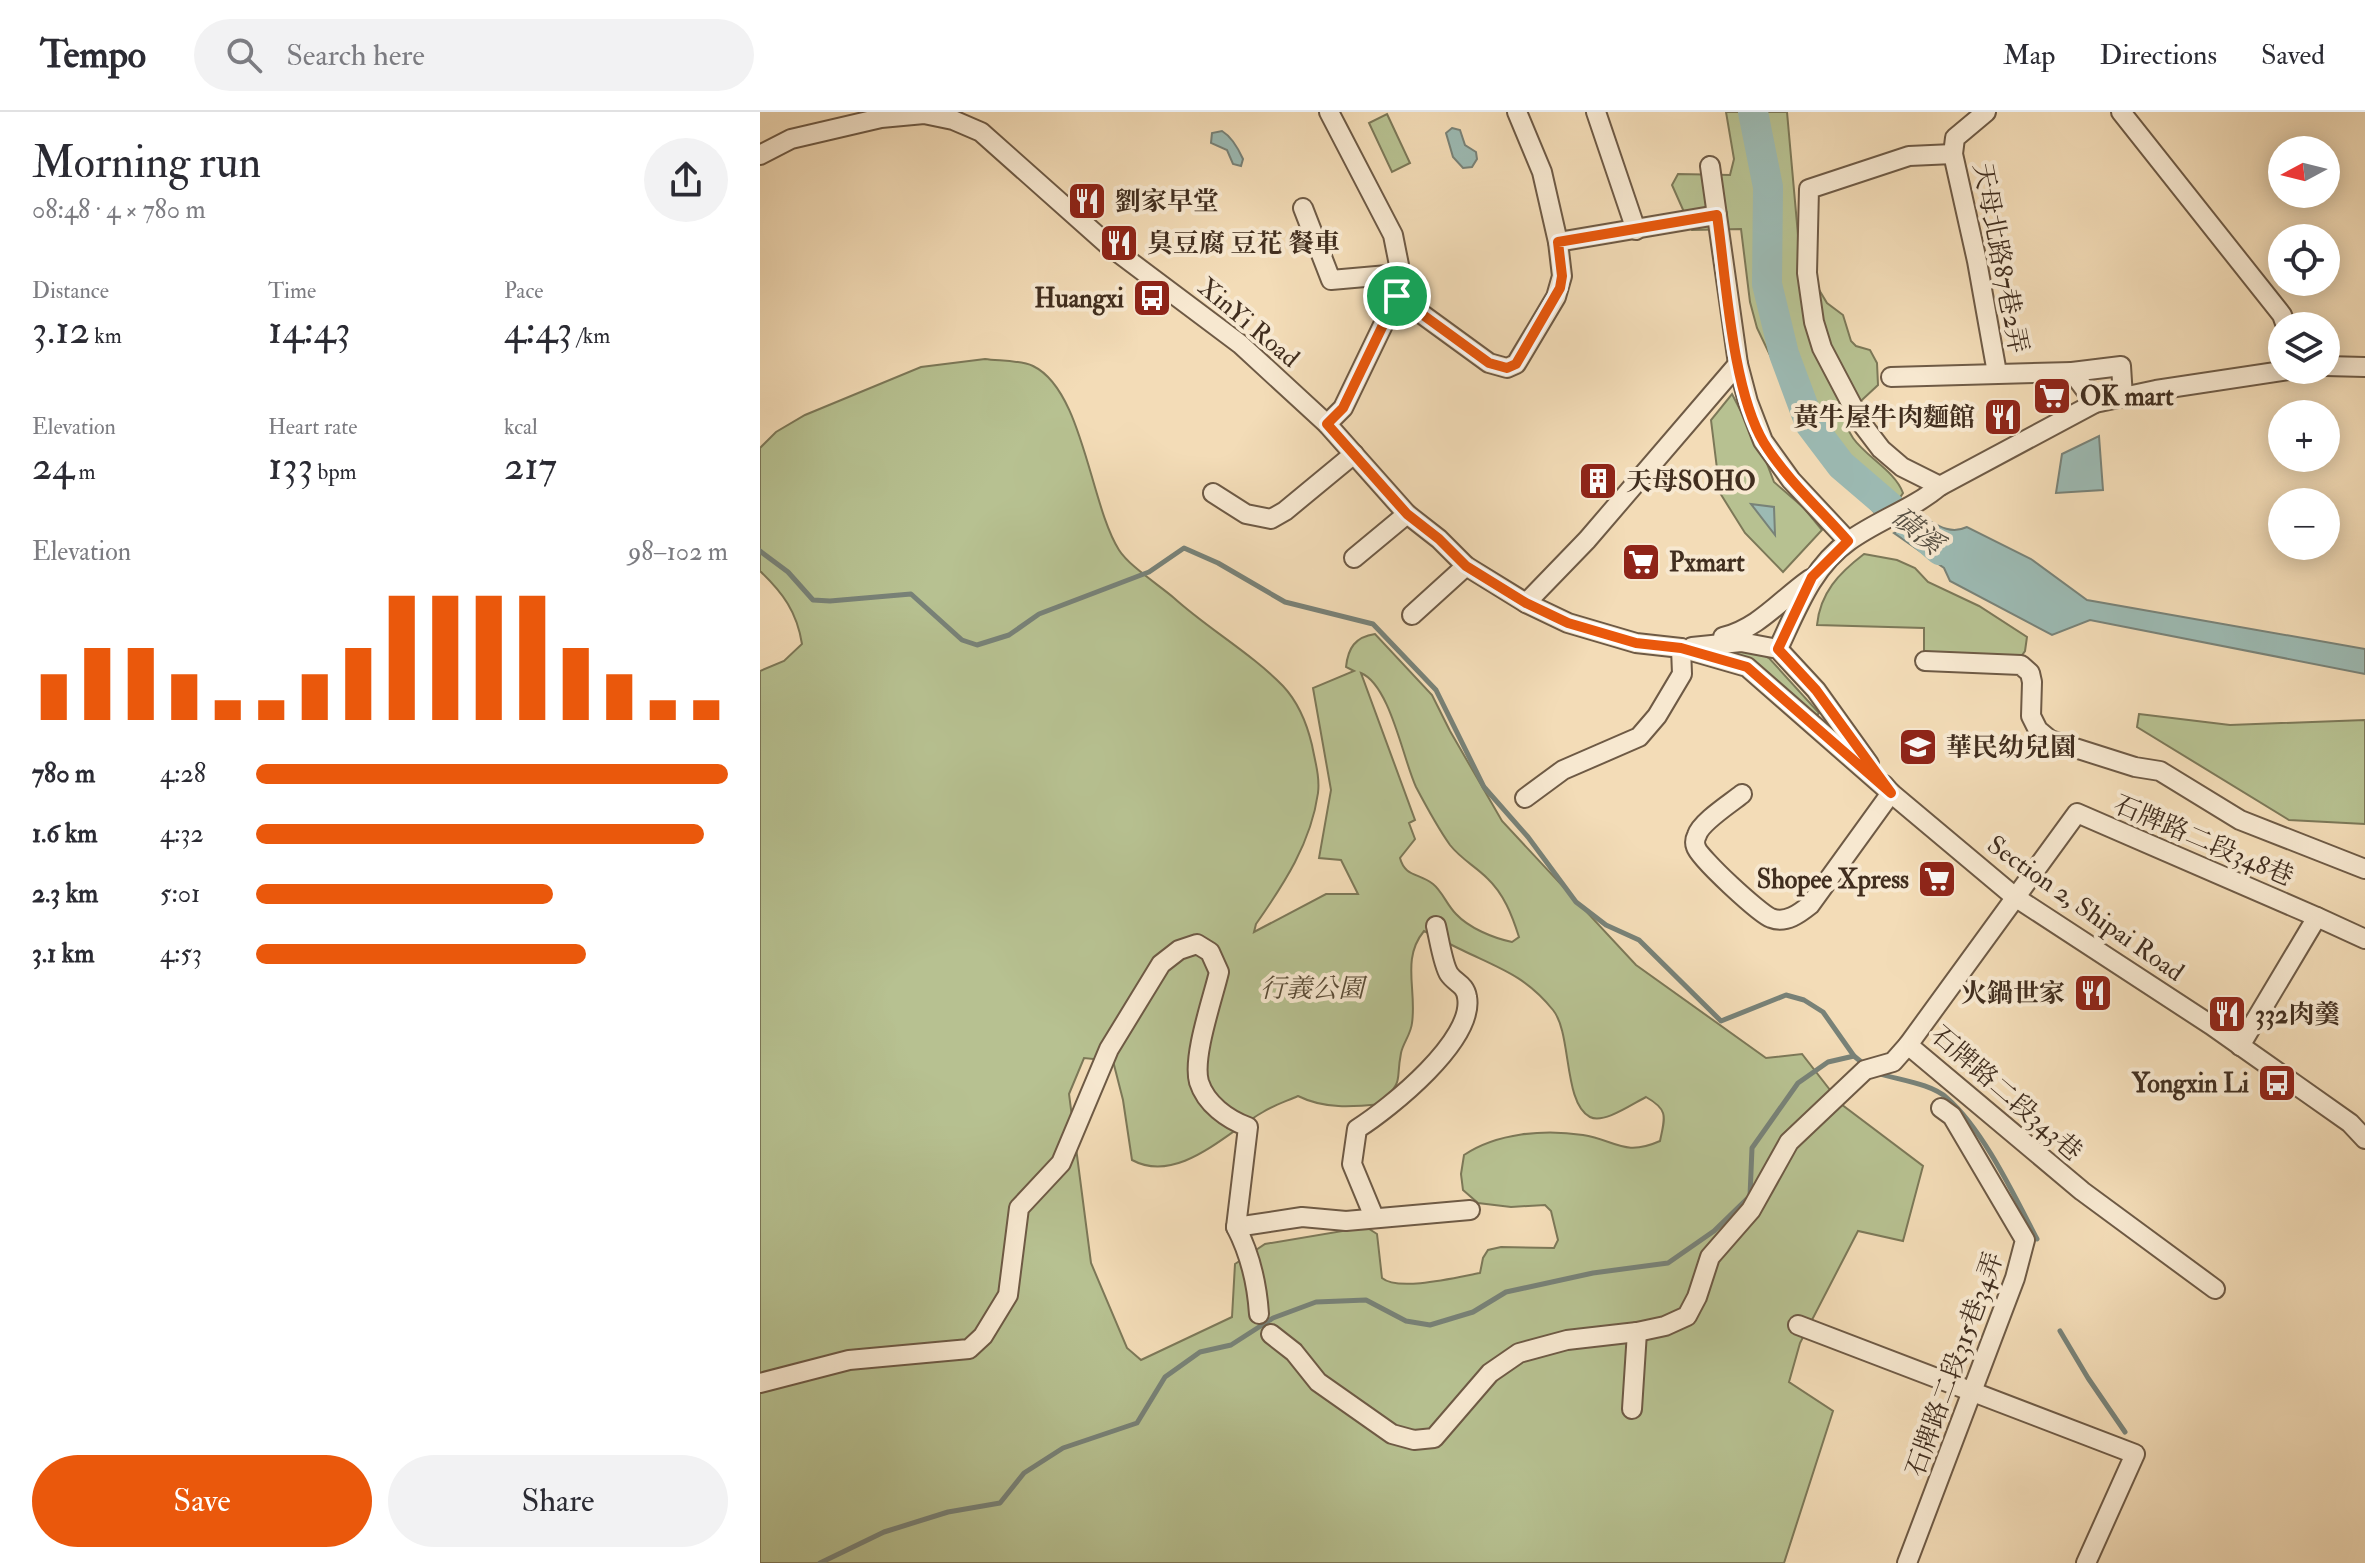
<!DOCTYPE html>
<html lang="en">
<head>
<meta charset="utf-8">
<style>
	body { margin:0; font-family:"IM FELL Double Pica","Noto Serif TC",serif; background:#f2f2f3; color:#2b2b33; height:100vh; display:flex; flex-direction:column; font-size:30px; white-space:nowrap }
	* { box-sizing:border-box; margin:0 }
	p { font-size:26px; color:#7c7c81 }
	.icon { flex:none; width:44px; height:44px; fill:none; stroke:currentColor; stroke-width:2; stroke-linecap:round; stroke-linejoin:round }
	.map { position:relative; flex:1; overflow:hidden }
	.side { display:flex; flex-direction:column; background:#fff; width:760px }
	.side>* { flex:none }
	.needle { width:52px; rotate:263deg }
	.buttons { position:absolute; left:1508px; top:24px; display:grid; gap:16px }
	.buttons a { display:grid; place-items:center; width:72px; height:72px; border-radius:50%; background:#fff; box-shadow:0 4px 20px #0003; font-size:40px }
	.pin { position:absolute; display:grid; place-items:center; width:68px; height:68px; color:#fff; margin:-34px; border:4px solid #fff; border-radius:50%; box-shadow:0 2px 8px #0007 }
	.round { display:grid; place-items:center; flex:none; width:84px; height:84px; border-radius:42px; background:#f2f2f3 }
	.summary { display:flex; align-items:center; justify-content:space-between; height:136px; padding:0 32px }
	h1 { font-size:44px; font-weight:600; line-height:60px }
	.stats { display:grid; grid-template-columns:repeat(3,1fr); gap:12px; height:136px; padding:8px 32px }
	.stats div { display:grid; align-content:center }
	.stats b { font-size:40px; font-weight:600 }
	.stats small { font-size:22px; font-weight:400 }
	.stats p { font-size:22px }
	.chart { height:224px; padding:16px 32px }
	.chart p { display:flex; justify-content:space-between }
	.chart svg { width:100%; height:144px; margin-top:8px; stroke:#ea580c; stroke-width:6 }
	.cta { display:flex; gap:16px; margin-top:auto; padding:16px 32px }
	.cta a { flex:1; height:92px; border-radius:48px; background:#ea580c; color:#fff; font-size:32px; font-weight:600; line-height:92px; text-align:center }
	.cta a+a { background:#f2f2f3; color:#2b2b33 }
	ul { padding:0 32px; list-style:none; font-size:26px }
	li { display:grid; grid-template-columns:128px 96px 1fr; align-items:center; height:60px }
	li i { height:20px; border-radius:10px; background:#ea580c }
	header { display:flex; align-items:center; gap:48px; box-sizing:border-box; height:112px; padding:0 40px; background:#fff; border-bottom:2px solid #e1e1e2 }
	header strong { font-size:38px }
	nav { display:flex; gap:44px; margin-inline-start:auto; font-size:28px }
	.search { width:560px; height:72px; background:#f2f2f3; display:flex; align-items:center; gap:20px; box-sizing:border-box; padding:0 28px; border-radius:44px; color:#7c7c81; font-size:30px }
	main { display:flex; flex:1; min-height:0 }
	.map>svg:first-child { display:block }
</style>
</head>
<body>
<header>
<strong>Tempo</strong>
<div class="search"><svg class="icon" aria-label="search" viewBox="0 0 24 24"><circle cx="10" cy="10" r="6"/><path d="M15 15l6 6"/></svg>Search here</div>
<nav><a>Map</a><a>Directions</a><a>Saved</a></nav>
</header>
<main>
<section class="side">
<div class="summary"><div><h1>Morning run</h1><p>08:48 · 4 × 780 m</p></div><a class="round"><svg class="icon" aria-label="share" viewBox="0 0 24 24"><path d="M12 15V3M7 8l5-5 5 5M5 13v7h14v-7"/></svg></a></div>
<div class="stats">
<div><p>Distance</p><b>3.12<small> km</small></b></div>
<div><p>Time</p><b>14:43</b></div>
<div><p>Pace</p><b>4:43<small> /km</small></b></div>
</div>
<div class="stats">
<div><p>Elevation</p><b>24<small> m</small></b></div>
<div><p>Heart rate</p><b>133<small> bpm</small></b></div>
<div><p>kcal</p><b>217</b></div>
</div>
<div class="chart"><p><span>Elevation</span>98–102 m</p>
<svg viewBox="0 0 160 44" preserveAspectRatio="none"><path d="M5 44V30M15 44V22M25 44V22M35 44V30M45 44V38M55 44V38M65 44V30M75 44V22M85 44V6M95 44V6M105 44V6M115 44V6M125 44V22M135 44V30M145 44V38M155 44V38"/></svg>
</div>
<ul>
<li><b>780 m</b>4:28<i style="width:100%"></i></li>
<li><b>1.6 km</b>4:32<i style="width:95%"></i></li>
<li><b>2.3 km</b>5:01<i style="width:63%"></i></li>
<li><b>3.1 km</b>4:53<i style="width:70%"></i></li>
</ul>
<div class="cta"><a>Save</a><a>Share</a></div>
</section>
<div class="map">
<svg width="1605" height="1451" viewBox="0 0 1605 1451">
	<rect width="100%" height="100%" fill="#f3dcb7"/>
	<filter id="stains"><feTurbulence type="fractalNoise" baseFrequency=".0025" numOctaves="4"/><feColorMatrix values="0 0 0 0 .2 0 0 0 0 .09 0 0 0 0 .02 0 0 0 .5 -.17"/></filter>
	<radialGradient id="worn" r=".72"><stop offset=".6" stop-color="#630" stop-opacity="0"/><stop offset="1" stop-color="#630" stop-opacity=".3"/></radialGradient>
	<g fill="#b7c191" stroke="#7c7858" stroke-width="2" fill-rule="evenodd">
		<path d="M966 0H1027L1039 134 1058 176 1067 191 1083 203 1091 229 1096 234 1110 238 1117 251 1118 273 1102 288 1086 298C1080 336 1132 350 1143 381L1137 390 1114 400 1068 348 1041 308 997 216 990 190 981 117 932 118 912 73 918 62 970 63 974 47Z"/>
		<path d="M627 2 650 51 632 60 609 11Z"/>
		<path d="M225 247C239 249 260 248 273 254 323 278 330 392 359 438 369 454 399 473 414 486 447 516 492 542 523 574 538 590 547 612 552 633 555 649 560 665 558 681 551 731 524 772 496 812L494 820 566 782H598L581 748 559 746 571 678 553 576 594 559 586 555C588 536 595 525 615 522L672 583 690 619 742 709 876 853 1006 946 1042 942 1081 992 1163 1054 1143 1129 1098 1119 1040 1231 1029 1270 1073 1299 1024 1451H0V559L24 549 42 532C37 500 23 481 0 459V336L16 320 45 303 161 255ZM601 561C630 573 643 647 656 675 666 694 678 716 690 733 701 747 715 754 727 766 744 782 752 803 759 825L752 830C733 826 709 816 696 802 687 793 682 779 673 772 659 761 645 765 640 746L655 727 649 711 655 708ZM664 819C677 825 689 832 702 838 739 856 766 864 793 898 812 921 803 991 830 1005 844 1012 872 992 886 985 909 998 905 1005 900 1029 864 1045 855 1028 823 1023 784 1017 737 1021 704 1043L701 1062 703 1078 718 1091 751 1095 785 1093 791 1099 798 1128 794 1136 741 1135 728 1138 723 1146 720 1161C698 1165 638 1180 622 1166L617 1122 606 1115 505 1132 475 1152 472 1205 381 1248 367 1236 331 1151 309 982 324 946 353 949 363 988 372 1048C418 1073 467 1020 503 1000 514 993 527 989 538 984 564 997 592 995 621 992 645 965 635 972 641 941 643 931 651 922 652 911 657 878 641 847 664 819Z"/>
		<path d="M972 282 1004 344 1014 370 1044 396 1062 418 1023 460 985 421 960 381 951 308Z"/>
		<path d="M1104 442 1137 448 1155 456 1168 470 1219 494 1267 525 1265 539 1260 546 1164 541V516L1057 513C1060 481 1079 461 1104 442Z"/>
		<path d="M978 539 1001 542 1009 546 1059 601 1054 607 973 545V540Z"/>
		<path d="M1379 602 1470 613 1605 608V712L1529 708 1377 615Z"/>
	</g>
	<g fill="#9cbab3" stroke="#788278" stroke-width="2">
		<path d="M692 16 700 18 705 33 716 40 717 47 712 55 703 56 693 45 686 21Z"/>
		<path d="M462 19C472 25 478 36 483 47L481 54 473 52 467 38 451 31 452 21Z"/>
		<path d="M1339 324 1343 378 1296 381 1302 342Z"/>
		<path d="M991 392 1014 395 1015 423Z"/>
		<path d="M1163 405C1177 413 1190 423 1207 415L1271 447 1327 488 1605 537V562L1330 508 1292 523 1190 469 1184 456 1134 421Z"/>
	</g>
	<g fill="none" stroke-linecap="round" stroke-linejoin="round">
		<g stroke="#788278" stroke-width="5">
			<path d="M0 439 28 460 53 488 70 489 151 482 202 528 217 533 249 523 279 502 389 460 424 436 458 451 525 490 613 512 676 578 724 675 768 725 816 790 846 813 879 828 961 909 1026 883 1044 888 1063 900 1094 944 1105 953"/>
			<path d="M1117 961C1138 968 1170 971 1187 986 1223 1017 1255 1085 1277 1127"/>
			<path d="M1300 1219 1328 1266 1365 1320"/>
			<path d="M60 1451 124 1420 188 1400 240 1391 264 1361 303 1336 377 1311 405 1265 440 1240 471 1233 513 1206 556 1190 606 1188 646 1209 670 1213 713 1200 746 1180 833 1161 908 1151 954 1119 990 1084 992 1036 1038 971 1068 950 1094 944"/>
		</g>
		<path stroke="#9cbab3" stroke-width="30" d="M993 0 1008 75 1007 172 1024 242 1050 312 1081 353 1180 438"/>
		<defs>
			<g id="minor">
				<path d="M836 0 876 118"/>
				<path d="M1226 0 1195 26 1193 42 1217 149 1237 261"/>
				<path d="M1361 0 1522 203 1526 214"/>
				<path d="M0 43 31 27 121 6 164 2 193 8 221 20 348 133 480 232 567 312 647 402 679 427 706 454 766 491 808 511 876 531 921 536 987 555 1131 681"/>
				<path d="M950 54 978 252 988 290 1003 329 1031 368 1088 429"/>
				<path d="M543 96 571 168 639 162"/>
				<path d="M798 130 957 103"/>
				<path d="M637 184 729 251 747 256 756 252 796 185 802 164 798 130 782 60 757 0"/>
				<path d="M1566 254 1605 255"/>
				<path d="M1312 260 1361 254 1363 285"/>
				<path d="M1131 265 1312 260 1335 291"/>
				<path d="M567 312 583 296 637 184 639 153 633 123 569 0"/>
				<path d="M1180 374 1142 355 1121 337 1102 312 1062 236 1054 210 1047 161 1049 77 1149 44 1193 42"/>
				<path d="M453 381 486 402 511 407 525 399 594 342"/>
				<path d="M594 446 647 402"/>
				<path d="M766 491 827 428 978 252"/>
				<path d="M652 503 706 454"/>
				<path d="M963 525C999 516 1020 488 1050 467"/>
				<path d="M932 535 981 530 1018 537 1056 578 1109 652"/>
				<path d="M1018 537C1037 497 1052 455 1089 429 1118 408 1153 397 1180 374L1335 291 1396 278 1529 258"/>
				<path d="M1165 549 1261 553 1270 561 1272 570 1271 604 1278 618 1290 628 1375 655 1400 659 1480 708 1605 757"/>
				<path d="M1124 673 1131 681 1255 785 1451 913 1590 1011 1605 1027"/>
				<path d="M982 682C971 691 941 710 937 723 935 727 934 730 936 735 939 746 1000 802 1011 806 1026 812 1040 801 1050 793L1131 681"/>
				<path d="M765 686 803 658 879 625 897 604 922 562 921 536"/>
				<path d="M1480 934 1557 805 1605 827"/>
				<path d="M614 1105 592 1052 597 1017C630 996 715 928 707 885 705 872 695 871 689 862 683 853 679 826 676 814"/>
				<path d="M476 1115 542 1105 586 1109 710 1098"/>
				<path d="M1455 1177 1322 1079 1148 933 1317 701 1557 805"/>
				<path d="M1038 1213 1375 1342 1326 1451"/>
				<path d="M511 1222 534 1240 558 1270 632 1322 654 1328 674 1326 730 1261 759 1241 807 1228 877 1220 905 1214 927 1204 937 1185 950 1145 991 1098 1029 1030 1105 958 1133 950 1148 933"/>
				<path d="M0 1271 89 1248 209 1237 223 1224 248 1183 259 1096 301 1051 349 937 401 852 419 838 437 832 450 840 459 860C453 886 432 945 439 970 446 992 467 1007 488 1015L476 1115C490 1142 497 1172 499 1202"/>
				<path d="M872 1297 877 1220"/>
				<path d="M1147 1451 1255 1166 1265 1128 1192 1004 1181 996"/>
			</g>
		</defs>
		<use href="#minor" stroke="#6e5a45" stroke-width="22"/>
		<use href="#minor" stroke="#f7e8d0" stroke-width="18"/>
	</g>
	<g fill="none" stroke-linecap="round" stroke-linejoin="round">
		<defs>
			<path id="route" d="M957 103C966 166 972 278 1004 331 1027 368 1060 397 1088 429L1052 465 1018 537 1056 578 1131 681 987 555 921 536 876 531 808 511 766 491 706 454 679 427 647 402 567 312 583 296 637 184 729 251 747 256 756 252 800 176 802 164 798 130Z"/>
		</defs>
		<use href="#route" stroke="#fff" stroke-width="16"/>
		<use href="#route" stroke="#ea580c" stroke-width="10"/>
	</g>
	<defs>
		<symbol id="restaurant-square" viewBox="-11 -11 22 22"><rect x="-9" y="-9" width="18" height="18" rx="4" fill="#8f2418" stroke="#f7e8d0"/><path d="M-5-6h1v4h1v-4h1v4h1v-4h1v5L-1.5 .5V6h-2V.5L-5-1ZM5-6V6H3V1.5H1.5Q1.5-4 5-6Z" fill="#fff"/></symbol>
		<symbol id="bus-square" viewBox="-11 -11 22 22"><rect x="-9" y="-9" width="18" height="18" rx="4" fill="#8f2418" stroke="#f7e8d0"/><path d="M-5-6H5V4H4V6H2V4H-2V6H-4V4H-5ZM-3.5-4V0h7V-4ZM-3.5 1.2v1.5H-2V1.2ZM2 1.2v1.5H3.5V1.2Z" fill="#fff"/></symbol>
		<symbol id="supermarket-square" viewBox="-11 -11 22 22"><rect x="-9" y="-9" width="18" height="18" rx="4" fill="#8f2418" stroke="#f7e8d0"/><path d="M-6-5.5h2.5l.6 2H6L4.5 2H-2.5L-4.4-4H-6ZM-1.5 3.2a1.3 1.3 0 1 0 .1 0ZM3 3.2a1.3 1.3 0 1 0 .1 0Z" fill="#fff"/></symbol>
		<symbol id="building-square" viewBox="-11 -11 22 22"><rect x="-9" y="-9" width="18" height="18" rx="4" fill="#8f2418" stroke="#f7e8d0"/><path d="M-4-6H4V6H1V3H-1V6H-4ZM-2.5-4.3h1.7v1.8h-1.7ZM.8-4.3h1.7v1.8H.8ZM-2.5-1h1.7V.8h-1.7ZM.8-1h1.7V.8H.8Z" fill="#fff"/></symbol>
		<symbol id="school-square" viewBox="-11 -11 22 22"><rect x="-9" y="-9" width="18" height="18" rx="4" fill="#8f2418" stroke="#f7e8d0"/><path d="M0-5L7-2L0 1L-7-2ZM-4 1L0 2.5L4 1V4Q0 6-4 4Z" fill="#fff"/></symbol>
	</defs>
	<g fill-rule="evenodd">
		<use href="#restaurant-square" x="305" y="67" width="44" height="44"/>
		<use href="#restaurant-square" x="337" y="109" width="44" height="44"/>
		<use href="#bus-square" x="370" y="164" width="44" height="44"/>
		<use href="#supermarket-square" x="1270" y="262" width="44" height="44"/>
		<use href="#restaurant-square" x="1221" y="283" width="44" height="44"/>
		<use href="#building-square" x="816" y="347" width="44" height="44"/>
		<use href="#supermarket-square" x="859" y="428" width="44" height="44"/>
		<use href="#school-square" x="1136" y="613" width="44" height="44"/>
		<use href="#supermarket-square" x="1155" y="745" width="44" height="44"/>
		<use href="#restaurant-square" x="1311" y="859" width="44" height="44"/>
		<use href="#restaurant-square" x="1445" y="880" width="44" height="44"/>
		<use href="#bus-square" x="1495" y="949" width="44" height="44"/>
	</g>
	<g text-anchor="middle" stroke-width="8" stroke-linejoin="round" paint-order="stroke">
		<g font-size="26" font-weight="bold" fill="#412e1f" stroke="#f7e8d0" text-anchor="start">
			<text x="355" y="98">劉家早堂</text>
			<text x="387" y="140">臭豆腐 豆花 餐車</text>
			<text x="364" y="195" text-anchor="end">Huangxi</text>
			<text x="1320" y="293">OK mart</text>
			<text x="1215" y="314" text-anchor="end">黃牛屋牛肉麵館</text>
			<text x="866" y="378">天母SOHO</text>
			<text x="909" y="459">Pxmart</text>
			<text x="1186" y="644">華民幼兒園</text>
			<text x="1149" y="776" text-anchor="end">Shopee Xpress</text>
			<text x="1305" y="890" text-anchor="end">火鍋世家</text>
			<text x="1495" y="911">332肉羹</text>
			<text x="1489" y="980" text-anchor="end">Yongxin Li</text>
		</g>
		<g font-size="26" fill="#412e1f" stroke="#f7e8d0">
			<text transform="translate(1241 146) rotate(79)" y="9">天母北路87巷2弄</text>
			<text transform="translate(489 210) rotate(40)" y="9">XinYi Road</text>
			<text transform="translate(1444 728) rotate(23)" y="9">石牌路二段348巷</text>
			<text transform="translate(1326 796) rotate(35)" y="9">Section 2, Shipai Road</text>
			<text transform="translate(1247 981) rotate(41)" y="9">石牌路二段343巷</text>
			<text transform="translate(1194 1252) rotate(-70)" y="9">石牌路二段315巷34弄</text>
		</g>
		<g font-size="26" font-style="italic" fill="#594b36" stroke="#f7e8d0">
			<text x="552" y="885">行義公園</text>
		</g>
		<g font-size="28" font-style="italic" fill="#585144" stroke="#f7e8d0">
			<text transform="translate(1158 418) rotate(39)" y="10">磺溪</text>
		</g>
	</g>
	<rect width="100%" height="100%" filter="url(#stains)"/>
	<rect width="100%" height="100%" fill="url(#worn)"/>
</svg>
<div class="buttons">
<a><svg class="needle" viewBox="-14 -14 28 28"><path d="M0-13l5 13h-10z" fill="#e53935"/><path d="M0 13l5-13h-10z" fill="#7c7c81"/></svg></a>
<a><svg class="icon" aria-label="locate" viewBox="0 0 24 24"><circle cx="12" cy="12" r="6"/><path d="M12 2v4M12 18v4M2 12h4M18 12h4"/></svg></a>
<a><svg class="icon" aria-label="layers" viewBox="0 0 24 24"><path d="M12 4l9 5-9 5-9-5zM3 14l9 5 9-5"/></svg></a>
<a>+</a>
<a>−</a>
</div>
<div class="pin" style="left:637px;top:184px;background:#1e9e55"><svg class="icon" aria-label="arrive" viewBox="0 0 24 24"><path d="M6 21V4h12l-3 4 3 4H6"/></svg></div>
</div>
</main>
</body>
</html>
